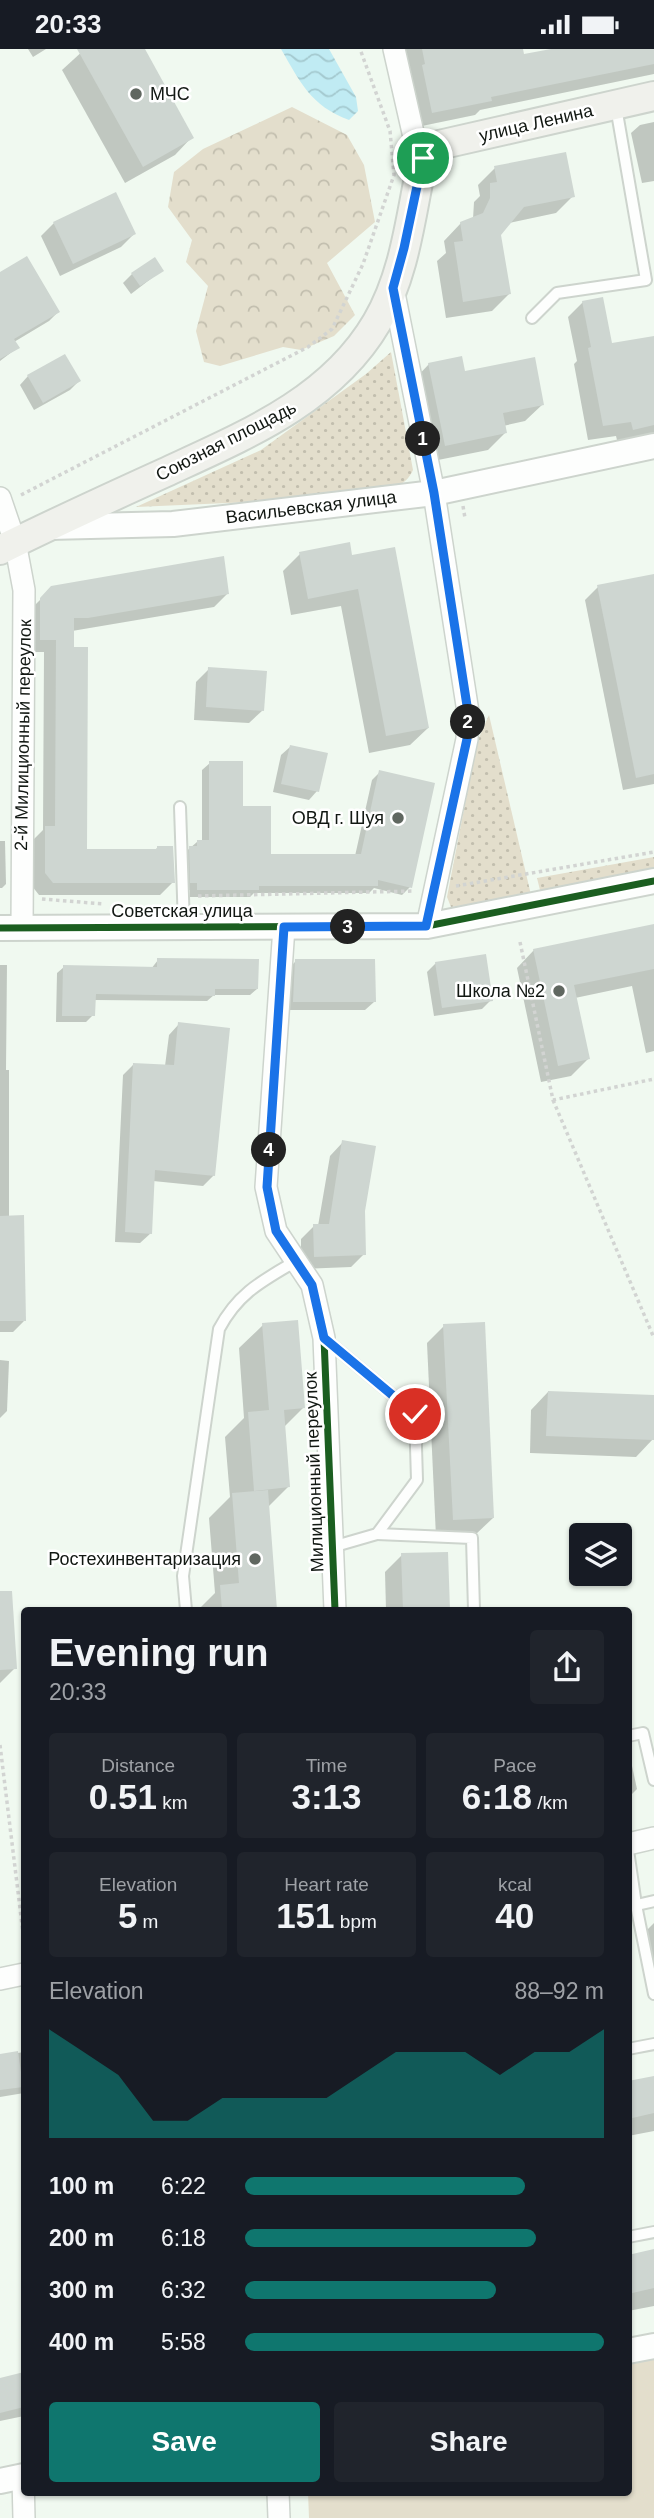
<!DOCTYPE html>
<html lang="en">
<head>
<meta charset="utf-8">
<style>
	body { margin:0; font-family:Helvetica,sans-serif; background:#20242c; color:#f1f3f6; height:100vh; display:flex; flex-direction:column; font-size:26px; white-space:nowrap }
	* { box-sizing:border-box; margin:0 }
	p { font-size:23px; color:#9ea1a6 }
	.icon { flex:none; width:38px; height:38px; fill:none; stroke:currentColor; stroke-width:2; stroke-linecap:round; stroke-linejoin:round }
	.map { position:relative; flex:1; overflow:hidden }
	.details { position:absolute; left:21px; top:1558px; width:611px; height:889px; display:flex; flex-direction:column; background:#171b24; border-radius:7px; box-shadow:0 2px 5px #0004 }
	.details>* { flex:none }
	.tools { position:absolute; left:569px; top:1474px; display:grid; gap:14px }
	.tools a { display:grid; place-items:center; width:63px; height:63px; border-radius:7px; background:#171b24; box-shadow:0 2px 5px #0004; font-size:35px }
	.pin { position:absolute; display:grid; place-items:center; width:60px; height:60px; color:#fff; margin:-30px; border:4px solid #fff; border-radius:50%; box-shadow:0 2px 7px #0007 }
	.km { position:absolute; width:35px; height:35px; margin:-18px; border-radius:50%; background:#222; color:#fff; font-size:19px; line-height:35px; text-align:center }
	.round { display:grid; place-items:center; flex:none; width:74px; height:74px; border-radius:7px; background:#20242c }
	.summary { display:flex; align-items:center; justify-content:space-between; height:119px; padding:0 28px }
	h1 { font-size:38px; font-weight:700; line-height:52px }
	.metrics { display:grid; grid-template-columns:repeat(3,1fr); gap:10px; height:119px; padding:7px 28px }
	.metrics div { display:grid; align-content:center; border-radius:7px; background:#20242c; text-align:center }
	.metrics b { font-size:35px; font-weight:700 }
	.metrics small { font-size:19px; font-weight:400 }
	.metrics p { font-size:19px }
	.chart { height:196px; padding:14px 28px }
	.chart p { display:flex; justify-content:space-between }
	.chart svg { width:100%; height:126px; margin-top:7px; fill:#0f766e; opacity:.7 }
	.action { display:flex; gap:14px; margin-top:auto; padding:14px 28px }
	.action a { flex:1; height:80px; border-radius:7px; background:#0f766e; color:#fff; font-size:28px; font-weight:700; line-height:80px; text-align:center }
	.action a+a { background:#20242c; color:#f1f3f6 }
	ul { padding:0 28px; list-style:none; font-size:23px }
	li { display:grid; grid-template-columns:112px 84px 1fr; align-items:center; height:52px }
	li i { height:18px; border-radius:9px; background:#0f766e }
	.status { display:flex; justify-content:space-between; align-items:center; height:49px; padding:0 35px; background:#171b24; direction:ltr }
	.status svg { height:19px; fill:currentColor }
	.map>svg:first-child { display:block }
</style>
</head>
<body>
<div class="status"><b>20:33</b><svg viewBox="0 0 49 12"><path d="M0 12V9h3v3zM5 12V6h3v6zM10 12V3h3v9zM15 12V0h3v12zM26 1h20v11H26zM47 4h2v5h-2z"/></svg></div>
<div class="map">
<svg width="654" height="2469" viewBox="0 0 654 2469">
	<defs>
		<pattern id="grass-dots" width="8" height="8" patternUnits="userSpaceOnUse" patternTransform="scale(1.75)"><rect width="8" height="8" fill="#e3decc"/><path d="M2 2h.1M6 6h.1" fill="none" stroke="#c2beae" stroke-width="1.8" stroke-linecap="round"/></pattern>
		<pattern id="forest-crowns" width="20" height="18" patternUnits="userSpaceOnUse" patternTransform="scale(1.75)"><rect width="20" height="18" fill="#e3decc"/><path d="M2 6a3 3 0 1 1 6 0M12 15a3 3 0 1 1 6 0" fill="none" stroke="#c2beae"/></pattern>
		<pattern id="water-waves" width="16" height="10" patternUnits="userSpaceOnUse" patternTransform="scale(1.75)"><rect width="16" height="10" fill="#c0ebf3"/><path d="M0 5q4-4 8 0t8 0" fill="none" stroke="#a4c9cf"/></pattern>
	</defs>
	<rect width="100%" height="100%" fill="#f0f9f0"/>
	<g fill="url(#grass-dots)">
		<path d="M391 303 413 421C406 438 385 443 369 448L136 458 261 401 366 325Z"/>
		<path d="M489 666 531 846 451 858 447 848 477 693Z"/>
		<path d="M654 808V823L541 845 537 829Z"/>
	</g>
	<path fill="url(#forest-crowns)" d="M292 58 347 86 364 116 375 173 327 214 355 266 334 287 301 301 283 298 220 317 204 313 196 282 208 237 186 213 192 191 168 158 174 123 203 100Z"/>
	<path fill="#e3decc" d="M654 2301V2469H309L308 2443H628V2306Z"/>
	<path fill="url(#water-waves)" d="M281 0H329L356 48 358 62 349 71C311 57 300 33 281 0Z"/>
	<g fill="#0003">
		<path d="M28 0H46L33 8Z"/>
		<path d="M85 0H143L192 88 175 106 125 134 62 21Z"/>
		<path d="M405 0H467L483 16 560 0H654V25L480 61 475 66 417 78Z"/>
		<path d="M654 73V132L642 134 631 84 640 76Z"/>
		<path d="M495 119 573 147 556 164 509 174 499 185 509 245 492 262 446 269 437 212 446 204 444 192 461 174 473 170 474 153 480 147 478 136Z"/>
		<path d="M54 174 134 185 121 198 60 227 41 187Z"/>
		<path d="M161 222 131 245 123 234 132 225Z"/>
		<path d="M0 225 58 263 49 272 14 293 17 299 0 312Z"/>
		<path d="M583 253 610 296 654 289V387L618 395 616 387 588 391 574 315 577 312 568 268Z"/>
		<path d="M429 315 464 324 543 355 525 372 503 377 505 384 488 401 428 413 412 333Z"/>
		<path d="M28 327 79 332 70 341 34 361 20 336Z"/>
		<path d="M300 505 351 508 428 679 410 696 369 704 341 557 291 566 283 522Z"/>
		<path d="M654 526V735L623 741 585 551 598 538Z"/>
		<path d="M52 539 227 545 214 558 72 582 86 802H154L158 798 173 833 160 846H39L32 837V792L43 781 44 603H27V564Z"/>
		<path d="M209 620 263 661 249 674 194 671 196 633Z"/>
		<path d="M290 698 317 742 309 751 273 743 281 706Z"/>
		<path d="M210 714 269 807H355L372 731 380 723 410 838 402 846 374 839 369 844H254L250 848H190V841H183L182 806 197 793H202V721Z"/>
		<path d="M0 792H5L6 835 2 839H0Z"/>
		<path d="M654 876V1002L646 1004 632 937 575 949 588 1010 571 1027 541 1033 517 919 534 901Z"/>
		<path d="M158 911 257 940 250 946H214L207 952 94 951 93 966 86 973H56L57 924 64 918 151 920Z"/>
		<path d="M296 912 374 953 365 961H285L287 921Z"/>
		<path d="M436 914 491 951 482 960 434 967 427 923Z"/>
		<path d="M0 916H7L6 1021H9V1168L24 1272 13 1283H0Z"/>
		<path d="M179 975 214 1126 203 1137 153 1132 151 1184 140 1194 115 1193 123 1026 133 1016 165 1017 169 986Z"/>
		<path d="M343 1093 363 1162 364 1205 351 1218 301 1220V1190L314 1177H318L330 1107Z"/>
		<path d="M263 1276 303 1359 284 1378 288 1438 267 1459 275 1561H198L215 1544 209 1469 230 1448 225 1388 244 1369 239 1299Z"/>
		<path d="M444 1277 493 1469 475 1486 436 1488 427 1294Z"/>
		<path d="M0 1311 9 1312 7 1362 0 1369Z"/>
		<path d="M548 1343 654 1347 653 1390 636 1408 530 1404 531 1361Z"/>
		<path d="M402 1506 448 1561H386L385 1523Z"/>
		<path d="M0 1561 15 1619 0 1634Z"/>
		<path d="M629 1703 637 1740 628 1749V1704Z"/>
		<path d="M654 1874V1919L642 1886Z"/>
		<path d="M24 2003V2044L0 2048V2007Z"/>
		<path d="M654 2029V2082L628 2087V2034Z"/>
		<path d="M654 2202V2257L628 2262V2207Z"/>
		<path d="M24 2325V2367L0 2372V2330Z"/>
	</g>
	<g fill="#ced6d1">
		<path d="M77 0H145L194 89 143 118Z"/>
		<path d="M422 0H523L524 5 551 0H654V15L491 48 492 52 432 64 422 16 425 15Z"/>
		<path d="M566 103 575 148 524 158 501 186 511 245 463 253 454 193 463 192 460 173 483 164 490 149V134L497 133 494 117Z"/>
		<path d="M116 143 136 185 73 215 53 173Z"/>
		<path d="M27 207 60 263 14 290 20 299 0 310V223Z"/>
		<path d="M155 208 164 222 140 237 131 224Z"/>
		<path d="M603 248 612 294 654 287V376L633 381 631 373 603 377 588 299 591 298 582 252Z"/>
		<path d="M65 305 81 332 43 354 27 326Z"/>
		<path d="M462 307 465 322 535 308 544 356 503 364 507 384 445 397 428 314Z"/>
		<path d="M350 493 352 506 395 498 429 679 386 687 358 540 308 550 299 503Z"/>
		<path d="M224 507 229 545 88 569H74V598H88L87 800H157V797H173L175 834H53L45 824V777H55L56 591H40V549L51 537Z"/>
		<path d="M654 525V725L636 729 597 536Z"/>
		<path d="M208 618 267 622 264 662 206 658Z"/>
		<path d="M290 696 328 704 319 743 281 735Z"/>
		<path d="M209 712H243V757H271V805H361L379 721 435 734 412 839 378 831V837H259V841H197V834H190L189 797H197V791H209Z"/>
		<path d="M654 875V920L574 936 590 1010 558 1017 533 900Z"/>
		<path d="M486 905 493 952 442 959 435 913Z"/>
		<path d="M157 909 259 910 258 940H215V947L96 945 95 967H62L63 916 157 918Z"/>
		<path d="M295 910H375L376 953H293Z"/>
		<path d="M178 973 230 979 215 1127 155 1121 152 1185 125 1183 133 1014 174 1016Z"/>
		<path d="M342 1091 376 1097 365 1162 366 1206 314 1208 313 1175H329Z"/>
		<path d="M24 1166 26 1272H0V1167Z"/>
		<path d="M298 1271 305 1359 284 1361 290 1438 254 1442 248 1363 269 1361 262 1274Z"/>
		<path d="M485 1273 494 1469 453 1471 443 1275Z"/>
		<path d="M548 1342 654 1346V1391L546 1387Z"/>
		<path d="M268 1441 277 1561H222L220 1536 239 1534 232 1444Z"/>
		<path d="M448 1503 450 1561H403L401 1504Z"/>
		<path d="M0 1542H12L17 1620 0 1621Z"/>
		<path d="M18 2002 23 2038 0 2041V2005Z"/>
		<path d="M654 2027V2064L628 2070V2032Z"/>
		<path d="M654 2200V2239L628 2245V2206Z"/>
		<path d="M24 2323V2358L0 2364V2329Z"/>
	</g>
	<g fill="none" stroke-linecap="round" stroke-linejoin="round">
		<defs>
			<g id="service">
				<path d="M532 269 557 244 646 231 616 58"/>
				<path d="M180 758 184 877"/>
				<path d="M324 1289 415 1365 417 1431 377 1485 332 1498"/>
				<path d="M377 1485 472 1489 474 1561"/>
				<path d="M186 1561 183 1527 219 1280C238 1244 262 1232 296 1212"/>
				<path d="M628 1687 643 1684 654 1731"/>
				<path d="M628 1801 636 1856 654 1945"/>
				<path d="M628 1858 654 1852"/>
				<path d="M628 2000 654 1995"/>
				<path d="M628 2188 654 2183"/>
			</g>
			<g id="minor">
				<path d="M394 0 414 88 423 109"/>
				<path d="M393 239 434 444 468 663 467 690 427 877"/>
				<path d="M0 449 15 493 24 541 22 879"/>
				<path d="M284 878 266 1138 276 1182 312 1236 324 1289 335 1561"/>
				<path d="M628 1795 654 1789"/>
				<path d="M0 1930 24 1925"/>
				<path d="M23 2428 24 2469"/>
				<path d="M278 2443 279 2469"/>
			</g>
			<g id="tertiary">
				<path d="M49 478 173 475 434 444 654 397"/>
				<path d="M0 879 427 877 654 832"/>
				<path d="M628 2302 654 2297"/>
				<path d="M0 2432 24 2427"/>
			</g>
			<path id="secondary" d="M0 501C54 474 109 449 164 424 244 387 331 352 377 273 406 224 411 163 423 109L429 101 439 96 654 47"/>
		</defs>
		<use href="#service" stroke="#cdd4cd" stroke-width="14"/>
		<use href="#minor" stroke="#cdd4cd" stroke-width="24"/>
		<use href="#tertiary" stroke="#cdd4cd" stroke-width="28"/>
		<use href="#secondary" stroke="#cdd4cd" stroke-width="32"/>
		<g stroke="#d2d4d2" stroke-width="3.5" stroke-dasharray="3.5 3.5" stroke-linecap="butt">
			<path d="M21 446 308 298 332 280 363 215 394 126 390 82 360 0"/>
			<path d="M463 457 465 469"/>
			<path d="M456 837 654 803"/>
			<path d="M198 847 414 842"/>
			<path d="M42 850 104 855"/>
			<path d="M520 893 553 1051 654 1030"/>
			<path d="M553 1051 654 1289"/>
			<path d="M0 1696 24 1892"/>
		</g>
		<use href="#service" stroke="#fdfefd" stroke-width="10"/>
		<use href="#minor" stroke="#fdfefd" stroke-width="21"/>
		<use href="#tertiary" stroke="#fdfefd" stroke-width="24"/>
		<use href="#secondary" stroke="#f0f1ec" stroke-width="28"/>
		<defs>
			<g id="cycleway">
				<path d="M393 239 434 444 468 663 467 690 427 877"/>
				<path d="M284 878 266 1138 276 1182 312 1236 324 1289 335 1561"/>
				<path d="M0 879 427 877 654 832"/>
			</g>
		</defs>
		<use href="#cycleway" stroke="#fff" stroke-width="11"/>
		<use href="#cycleway" stroke="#1b5e20" stroke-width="7"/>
	</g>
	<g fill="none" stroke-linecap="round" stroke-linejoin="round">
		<defs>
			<path id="route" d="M415 1365 324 1289 312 1236 276 1182 267 1138 284 878 426 877 467 690 468 663 434 444 393 239 404 199 423 109"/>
		</defs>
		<use href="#route" stroke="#fff" stroke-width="14"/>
		<use href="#route" stroke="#1a73e8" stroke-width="9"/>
	</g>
	<g fill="#606760" stroke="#fff" stroke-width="2.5">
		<circle cx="136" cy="45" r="7"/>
		<circle cx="398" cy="769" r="7"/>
		<circle cx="559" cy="942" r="7"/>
		<circle cx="255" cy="1510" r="7"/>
	</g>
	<g text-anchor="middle" stroke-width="5" stroke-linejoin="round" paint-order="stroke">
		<g font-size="18" fill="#121813" stroke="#fff" text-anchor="end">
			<text x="150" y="51" text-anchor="start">МЧС</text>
			<text x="384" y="775">ОВД г. Шуя</text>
			<text x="545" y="948">Школа №2</text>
			<text x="241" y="1516">Ростехинвентаризация</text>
		</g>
		<g font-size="18" fill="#121813" stroke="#fff">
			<text transform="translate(536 74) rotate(-13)" y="6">улица Ленина</text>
			<text transform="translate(226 392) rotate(-27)" y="6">Союзная площадь</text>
			<text transform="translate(311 458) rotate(-7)" y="6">Васильевская улица</text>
			<text transform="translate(23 686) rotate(-89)" y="6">2-й Милиционный переулок</text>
			<text x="182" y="868">Советская улица</text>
			<text transform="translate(314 1423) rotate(-92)" y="6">Милиционный переулок</text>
		</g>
	</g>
</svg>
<div class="tools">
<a><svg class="icon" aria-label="layers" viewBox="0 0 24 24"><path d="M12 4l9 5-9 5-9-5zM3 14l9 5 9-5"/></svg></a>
</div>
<div class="pin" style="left:423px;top:109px;background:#1e9e55"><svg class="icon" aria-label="arrive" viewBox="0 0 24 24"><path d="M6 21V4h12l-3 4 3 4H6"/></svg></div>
<div class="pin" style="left:415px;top:1365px;background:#d93025"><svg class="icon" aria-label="check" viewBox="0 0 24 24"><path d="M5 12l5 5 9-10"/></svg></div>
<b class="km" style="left:423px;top:390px">1</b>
<b class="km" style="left:468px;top:673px">2</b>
<b class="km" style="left:348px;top:878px">3</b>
<b class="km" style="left:269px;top:1101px">4</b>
<section class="details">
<div class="summary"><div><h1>Evening run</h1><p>20:33</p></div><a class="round"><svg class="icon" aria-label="share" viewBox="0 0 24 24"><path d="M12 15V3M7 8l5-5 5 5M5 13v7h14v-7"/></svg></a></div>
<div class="metrics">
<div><p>Distance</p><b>0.51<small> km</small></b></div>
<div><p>Time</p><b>3:13</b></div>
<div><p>Pace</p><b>6:18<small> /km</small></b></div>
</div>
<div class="metrics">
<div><p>Elevation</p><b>5<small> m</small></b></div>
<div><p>Heart rate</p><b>151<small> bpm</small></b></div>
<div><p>kcal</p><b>40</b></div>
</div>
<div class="chart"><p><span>Elevation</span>88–92 m</p>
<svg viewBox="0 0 160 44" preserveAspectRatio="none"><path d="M0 44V6L10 14L20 22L30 38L40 38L50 30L60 30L70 30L80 30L90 22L100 14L110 14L120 14L130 22L140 14L150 14L160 6V44z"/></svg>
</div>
<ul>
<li><b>100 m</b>6:22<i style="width:78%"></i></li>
<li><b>200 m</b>6:18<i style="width:81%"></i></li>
<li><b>300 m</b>6:32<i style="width:70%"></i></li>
<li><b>400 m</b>5:58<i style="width:100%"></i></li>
</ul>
<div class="action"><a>Save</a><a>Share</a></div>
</section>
</div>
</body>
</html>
